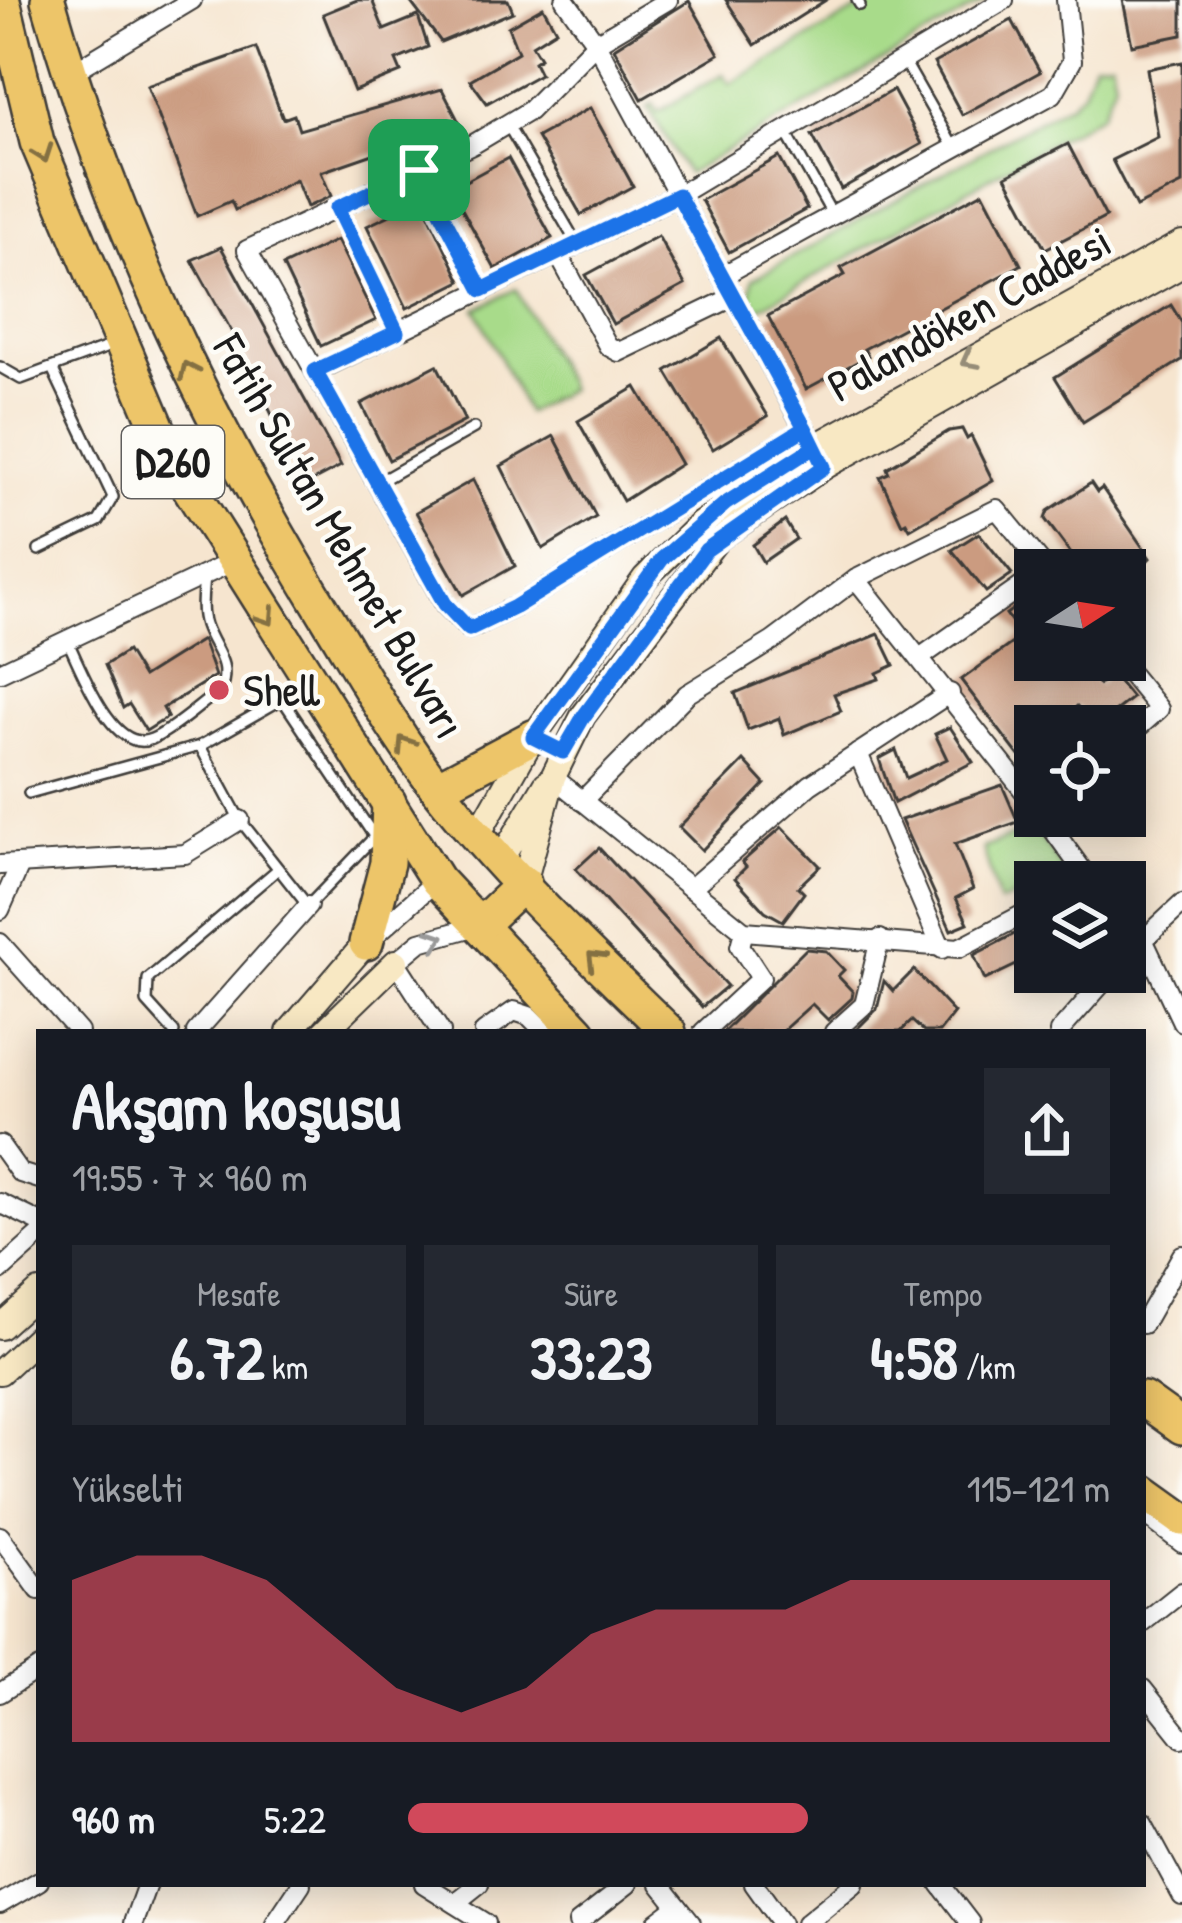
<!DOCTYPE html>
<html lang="tr">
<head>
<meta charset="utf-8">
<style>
	body { margin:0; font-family:"Patrick Hand",sans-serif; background:#242831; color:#f1f3f6; height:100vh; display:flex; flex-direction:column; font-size:45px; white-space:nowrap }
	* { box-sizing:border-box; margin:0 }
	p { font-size:39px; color:#9ea1a6 }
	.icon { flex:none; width:66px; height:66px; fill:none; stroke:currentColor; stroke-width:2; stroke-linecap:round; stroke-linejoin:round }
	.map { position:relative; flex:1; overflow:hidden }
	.panel { position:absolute; left:36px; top:1029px; width:1110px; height:858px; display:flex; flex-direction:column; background:#171b24; border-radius:0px; box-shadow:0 6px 30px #0003 }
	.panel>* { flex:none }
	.needle { width:78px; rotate:78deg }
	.controls { position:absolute; left:1014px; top:549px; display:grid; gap:24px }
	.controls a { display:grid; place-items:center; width:132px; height:132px; border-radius:0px; background:#171b24; box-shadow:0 6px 30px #0003; font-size:60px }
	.pin { position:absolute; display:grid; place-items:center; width:102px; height:102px; color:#fff; margin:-51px; border-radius:24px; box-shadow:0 6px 18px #0006 }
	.round { display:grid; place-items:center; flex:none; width:126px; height:126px; border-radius:0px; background:#242831 }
	.overview { display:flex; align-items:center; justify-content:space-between; height:204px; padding:0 36px }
	h1 { font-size:66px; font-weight:700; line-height:90px }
	.metrics { display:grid; grid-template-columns:repeat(3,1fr); gap:18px; height:204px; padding:12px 36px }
	.metrics div { display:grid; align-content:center; border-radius:0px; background:#242831; text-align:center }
	.metrics b { font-size:60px; font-weight:700 }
	.metrics small { font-size:33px; font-weight:400 }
	.metrics p { font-size:33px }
	.chart { height:336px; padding:24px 36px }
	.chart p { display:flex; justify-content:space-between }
	.chart svg { width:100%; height:216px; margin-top:12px; fill:#d1495b; opacity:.7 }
	ul { padding:0 36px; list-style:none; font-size:39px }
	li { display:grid; grid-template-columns:192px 144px 1fr; align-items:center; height:90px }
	li i { height:30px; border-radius:15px; background:#d1495b }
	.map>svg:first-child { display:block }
</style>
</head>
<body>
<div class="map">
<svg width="1182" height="1923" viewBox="0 0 1182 1923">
	<rect width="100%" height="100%" fill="#fdfcf7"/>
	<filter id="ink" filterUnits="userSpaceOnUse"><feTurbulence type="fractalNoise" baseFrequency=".00833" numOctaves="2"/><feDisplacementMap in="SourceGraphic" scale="24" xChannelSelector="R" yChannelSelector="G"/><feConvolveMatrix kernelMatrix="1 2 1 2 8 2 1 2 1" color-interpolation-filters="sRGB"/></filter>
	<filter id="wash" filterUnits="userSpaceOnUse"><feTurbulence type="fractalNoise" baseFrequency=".004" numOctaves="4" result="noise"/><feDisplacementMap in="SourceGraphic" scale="48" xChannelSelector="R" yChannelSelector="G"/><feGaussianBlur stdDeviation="2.7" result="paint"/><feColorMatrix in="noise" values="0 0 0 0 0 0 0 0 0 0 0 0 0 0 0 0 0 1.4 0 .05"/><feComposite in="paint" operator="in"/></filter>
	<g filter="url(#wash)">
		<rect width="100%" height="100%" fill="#f6e5cf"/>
		<g fill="#a8db8a" stroke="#627c53" stroke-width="3">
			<path d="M875 0H987L687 174 648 107 653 104 658 112 723 74 730 84Z"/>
			<path d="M1111 60 1115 81 1101 114 758 309 750 296 753 279 1070 103 1083 91 1094 62Z"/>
			<path d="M516 289 569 389 527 413 476 309Z"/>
			<path d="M1034 828 1064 872 1059 880 1035 882V889L999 903 983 848Z"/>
		</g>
		<g id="blocks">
			<g fill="#cb9b80">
				<path d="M357 0H372L384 30 418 16 428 47 396 60 401 72 354 91 323 14Z"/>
				<path d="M409 0H508L513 12 441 42Z"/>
				<path d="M726 0H826L755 45Z"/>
				<path d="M1123 0H1182V35L1132 45Z"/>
				<path d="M689 1 719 54 642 99 614 48Z"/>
				<path d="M543 7 556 30 532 45 540 58 534 62 540 74 487 103 470 80 518 52 508 27Z"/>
				<path d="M1012 20 1040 72 962 115 934 63Z"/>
				<path d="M256 48 283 119 294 115 299 130 442 89 461 126 378 159 376 153 321 172 331 196 307 207 296 180 235 210 231 201 197 216 147 86Z"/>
				<path d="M1182 62V184L1136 207 1112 160 1158 137 1147 69Z"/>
				<path d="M893 90 922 144 841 189 812 135Z"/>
				<path d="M590 108 633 186 581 215 537 137Z"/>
				<path d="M1068 144 1106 217 1045 249 1006 176Z"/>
				<path d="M779 157 807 209 729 252 701 200Z"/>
				<path d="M508 158 552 238 495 269 451 189Z"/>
				<path d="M983 192 1021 265 864 349 868 356 806 389 768 316 845 275 841 268Z"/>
				<path d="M422 200 461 281 407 308 367 226Z"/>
				<path d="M658 236 685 285 613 324 586 275Z"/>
				<path d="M337 240 376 320 321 346 283 266Z"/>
				<path d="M221 247 341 466 305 485 238 343 192 260Z"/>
				<path d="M1171 305 1182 323V360L1083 422 1055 377Z"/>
				<path d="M721 338 768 416 713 449 666 371Z"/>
				<path d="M437 365 465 421 389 460 361 404Z"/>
				<path d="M636 387 681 464 623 501 578 421Z"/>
				<path d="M962 429 967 439 971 436 993 481 910 529 906 522 902 524 880 477 889 473 887 468 949 431Z"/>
				<path d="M554 436 596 517 543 549 501 466Z"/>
				<path d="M473 480 515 566 463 595 416 512Z"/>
				<path d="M1091 483 1097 492 1102 488 1150 558 1125 583V570H1083L1045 519 1048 511Z"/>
				<path d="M785 521 796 539 763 562 753 545Z"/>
				<path d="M979 533 1012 574 986 592 952 550Z"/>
				<path d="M1030 597 1035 604V660H1080L1099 685 1110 671 1132 698 1096 726 1077 706 1055 726H1035V744L1019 756 961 680 1022 636 1006 614Z"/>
				<path d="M879 634 894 665 877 673 879 679 834 694 841 711 784 735 779 718 748 730 735 693Z"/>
				<path d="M202 640 215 676 163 708 168 717 146 731 129 704 123 708 105 665 127 651 143 677Z"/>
				<path d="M950 727 973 762 894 803 879 759 896 750 906 778 947 759 935 734Z"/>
				<path d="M744 761 765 784 702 850 679 827Z"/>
				<path d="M1002 785 1018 822 955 844 973 889 956 898 968 923 951 930 901 820Z"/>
				<path d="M782 827 820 866 798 887 804 893 783 921 765 911 735 878 746 867 742 862Z"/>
				<path d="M599 848 727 986 702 1007 576 869Z"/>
				<path d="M1034 924 1035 956 985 980 974 955Z"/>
				<path d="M806 949 826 951 844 970 838 976 853 992 852 998 828 1020 812 1004 781 1032H723Z"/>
				<path d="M914 970 954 1013 939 1032H924L912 1021 900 1032H854L877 1009 884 981 893 991Z"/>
			</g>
		</g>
	</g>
	<g filter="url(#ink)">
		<use href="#blocks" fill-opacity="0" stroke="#3d3a37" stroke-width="3"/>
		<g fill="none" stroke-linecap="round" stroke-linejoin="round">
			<defs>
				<g id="lane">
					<path d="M857 0 860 5"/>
					<path d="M903 59 954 148"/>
					<path d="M507 124 577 244"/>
					<path d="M784 129 832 214"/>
					<path d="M419 170 482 290"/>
					<path d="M337 208 397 332"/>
					<path d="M0 367 21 379 116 344"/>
					<path d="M377 483 474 428"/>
					<path d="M39 550 99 521 113 497 52 368"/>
					<path d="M68 642C82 670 113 756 152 739 176 728 200 704 221 690 231 661 214 651 205 625 200 610 203 592 204 575"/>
					<path d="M283 700 374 836"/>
					<path d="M200 746 240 820 308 906 378 833"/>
					<path d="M29 793 200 746 305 686"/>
					<path d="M174 1032 147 1002 148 979 278 869"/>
				</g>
				<g id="street">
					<path d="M565 0 596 43 808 435"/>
					<path d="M668 0 596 43 529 111 472 145 247 250 445 605 469 629 515 607 805 428"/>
					<path d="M69 74 192 0"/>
					<path d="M558 254 608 346 619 352 733 297"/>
					<path d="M722 276 1053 94 1072 61 1066 0"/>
					<path d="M315 372 678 195 1004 0"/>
					<path d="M856 579 1035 805"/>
					<path d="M921 657 1035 577"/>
					<path d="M1119 660 1159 709 1125 739"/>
					<path d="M0 672 232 562"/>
					<path d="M858 753 942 949"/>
					<path d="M553 777 744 931 959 948 1035 908"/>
					<path d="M582 801 687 694 773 641 856 579 997 509 1047 570"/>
					<path d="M1043 816 1091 882"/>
					<path d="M0 865 185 854 240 820"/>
					<path d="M691 888 810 785 950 693"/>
					<path d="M0 910 19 867"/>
					<path d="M1125 919 1142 937 1182 1022"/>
					<path d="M374 936 437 880"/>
					<path d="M0 943 79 1032"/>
					<path d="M1125 957 1182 904"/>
					<path d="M196 1032 308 906"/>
					<path d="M441 1032 396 962 420 942 480 925"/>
					<path d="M484 1032 514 1011 529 1016 545 1032"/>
					<path d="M703 1032 761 978 740 946 744 931"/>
					<path d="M834 1032 864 1005 880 939"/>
					<path d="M1059 1032 1112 972"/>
					<path d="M0 1145 20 1173 39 1179"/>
					<path d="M0 1203 39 1222"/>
					<path d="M0 1271 39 1236"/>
					<path d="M1143 1324 1182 1255"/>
					<path d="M1143 1513 1182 1543"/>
					<path d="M0 1536 39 1590"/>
					<path d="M1143 1623 1182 1592"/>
					<path d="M1143 1689 1182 1738"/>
					<path d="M0 1693 39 1668"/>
					<path d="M1143 1824 1182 1896"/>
					<path d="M424 1884 486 1923"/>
					<path d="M660 1884 691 1923"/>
					<path d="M754 1884 782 1923"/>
					<path d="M940 1884 970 1923"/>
					<path d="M455 1903 479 1884"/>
					<path d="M0 1904 39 1881"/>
					<path d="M133 1923 147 1884"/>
					<path d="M275 1923 301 1884"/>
					<path d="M578 1923 628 1884"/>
					<path d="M657 1923 678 1907"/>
					<path d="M806 1923 854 1884"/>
				</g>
				<g id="secondary">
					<path d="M477 836 533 737 645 578 699 525 814 447 1182 243"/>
					<path d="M501 859 546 784"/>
					<path d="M524 883 553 777 583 716 718 538 824 467 1182 265"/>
					<path d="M289 1032 366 943"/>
					<path d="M324 1032 396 962"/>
					<path d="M0 1327 39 1292"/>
					<path d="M0 1372 39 1336"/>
				</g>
				<g id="highway">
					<path d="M3 0 37 142 171 459 437 880 579 1032"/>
					<path d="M48 0C112 223 204 415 324 612 360 671 394 733 437 788 506 876 589 954 669 1032"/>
					<path d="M437 788 533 737"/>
					<path d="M480 925 524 883"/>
					<path d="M366 943 387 863 389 802"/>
					<path d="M1143 1399 1182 1427"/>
					<path d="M1143 1491 1182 1519"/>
				</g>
			</defs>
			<use href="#lane" stroke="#3d3a37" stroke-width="14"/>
			<use href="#street" stroke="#3d3a37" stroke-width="22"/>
			<use href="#secondary" stroke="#3d3a37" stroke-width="28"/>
			<use href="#highway" stroke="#3d3a37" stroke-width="38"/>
			<use href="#lane" stroke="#fff" stroke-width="9"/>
			<use href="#street" stroke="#fff" stroke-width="18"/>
			<use href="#secondary" stroke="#f8e8c3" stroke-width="24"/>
			<use href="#highway" stroke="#edc569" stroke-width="33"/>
		</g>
		<defs><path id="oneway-chevron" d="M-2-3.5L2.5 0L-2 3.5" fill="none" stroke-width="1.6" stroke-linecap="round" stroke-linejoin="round" transform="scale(3)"/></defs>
		<g stroke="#847042">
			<use href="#oneway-chevron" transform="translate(43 154) rotate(70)"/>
			<use href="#oneway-chevron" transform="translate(188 370) rotate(-115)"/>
			<use href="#oneway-chevron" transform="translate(267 617) rotate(57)"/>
			<use href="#oneway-chevron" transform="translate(405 744) rotate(-123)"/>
			<use href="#oneway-chevron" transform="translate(595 959) rotate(-135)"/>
		</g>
		<use stroke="#958c78" href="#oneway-chevron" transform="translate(969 360) rotate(152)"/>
		<use stroke="#999" href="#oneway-chevron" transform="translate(436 939) rotate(-19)"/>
	</g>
	<g fill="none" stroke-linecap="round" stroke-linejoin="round" filter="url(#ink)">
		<defs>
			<path id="route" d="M419 170 337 208 397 332 315 371 445 604 469 629 515 607 805 428 824 467 706 550 584 716 563 752 533 737 662 559 725 504 814 447 805 428 678 195 482 290 419 170"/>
		</defs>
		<use href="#route" stroke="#fff" stroke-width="24"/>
		<use href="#route" stroke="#1a73e8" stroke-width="15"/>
	</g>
	<circle fill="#d1495b" stroke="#fdfcf7" stroke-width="4.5" cx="219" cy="690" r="12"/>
	<g text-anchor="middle" stroke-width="9" stroke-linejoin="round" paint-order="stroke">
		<rect fill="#fdfcf7" stroke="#605f5e" stroke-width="3" x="122" y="426" width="102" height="72" rx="9"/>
		<g font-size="42" font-weight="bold" fill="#1c1c1c">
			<text x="173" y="477">D260</text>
		</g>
		<g font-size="45" fill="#1c1c1c" stroke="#fdfcf7">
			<text transform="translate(969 313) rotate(-29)" y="16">Palandöken Caddesi</text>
			<text transform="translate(340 536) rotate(60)" y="16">Fatih Sultan Mehmet Bulvarı</text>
		</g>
		<g font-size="45" fill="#1c1c1c" stroke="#fdfcf7" text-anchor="start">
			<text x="243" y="706">Shell</text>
		</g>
	</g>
</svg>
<div class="controls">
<a><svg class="needle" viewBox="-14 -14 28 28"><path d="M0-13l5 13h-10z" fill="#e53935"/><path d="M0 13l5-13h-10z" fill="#9ea1a6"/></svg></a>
<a><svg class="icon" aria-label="locate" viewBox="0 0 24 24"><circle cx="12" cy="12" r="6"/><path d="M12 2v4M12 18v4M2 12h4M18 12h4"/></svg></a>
<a><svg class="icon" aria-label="layers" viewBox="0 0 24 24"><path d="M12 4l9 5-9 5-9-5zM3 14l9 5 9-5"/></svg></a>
</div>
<div class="pin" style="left:419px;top:170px;background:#1e9e55"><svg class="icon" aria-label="arrive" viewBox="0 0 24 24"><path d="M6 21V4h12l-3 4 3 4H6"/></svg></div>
<section class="panel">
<div class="overview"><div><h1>Akşam koşusu</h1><p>19:55 · 7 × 960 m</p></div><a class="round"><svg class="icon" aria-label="share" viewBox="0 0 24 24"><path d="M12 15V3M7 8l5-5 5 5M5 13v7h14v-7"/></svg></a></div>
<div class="metrics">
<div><p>Mesafe</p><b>6.72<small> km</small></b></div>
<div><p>Süre</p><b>33:23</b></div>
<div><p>Tempo</p><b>4:58<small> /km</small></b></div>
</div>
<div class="chart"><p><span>Yükselti</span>115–121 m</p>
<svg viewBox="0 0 160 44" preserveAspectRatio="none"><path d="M0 44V11L10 6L20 6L30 11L40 22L50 33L60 38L70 33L80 22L90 17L100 17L110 17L120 11L130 11L140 11L150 11L160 11V44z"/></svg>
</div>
<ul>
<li><b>960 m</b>5:22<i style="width:57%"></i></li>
</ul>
</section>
</div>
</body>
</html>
